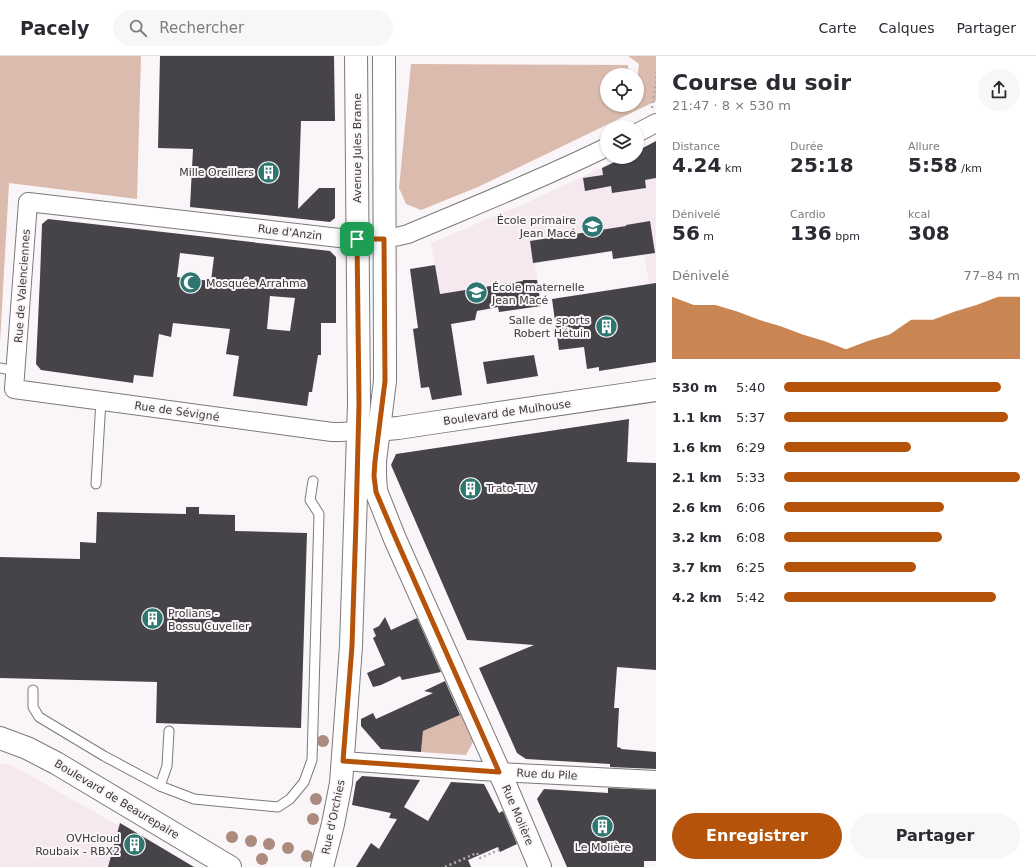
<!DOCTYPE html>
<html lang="fr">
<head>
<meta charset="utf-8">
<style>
	body { margin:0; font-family:"DejaVu Sans",sans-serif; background:#f7f7f7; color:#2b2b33; height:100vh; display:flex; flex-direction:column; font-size:15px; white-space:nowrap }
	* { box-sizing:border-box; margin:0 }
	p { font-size:13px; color:#7c7c81 }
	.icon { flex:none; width:22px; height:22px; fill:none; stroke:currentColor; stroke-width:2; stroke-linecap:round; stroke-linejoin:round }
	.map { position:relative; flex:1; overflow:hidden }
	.panel { display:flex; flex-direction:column; background:#fff; width:380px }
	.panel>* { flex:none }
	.controls { position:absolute; left:600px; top:12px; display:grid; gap:8px }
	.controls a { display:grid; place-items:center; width:44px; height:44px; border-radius:50%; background:#fff; box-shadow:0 1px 3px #0004; font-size:20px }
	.pin { position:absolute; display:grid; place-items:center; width:34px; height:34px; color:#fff; margin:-17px; border-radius:8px; box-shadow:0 2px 6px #0006 }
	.round { display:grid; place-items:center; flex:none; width:42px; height:42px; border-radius:21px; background:#f7f7f7 }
	.head { display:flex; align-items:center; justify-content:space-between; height:68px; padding:0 16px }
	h1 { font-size:22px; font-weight:700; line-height:30px }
	.stats { display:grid; grid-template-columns:repeat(3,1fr); gap:6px; height:68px; padding:4px 16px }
	.stats div { display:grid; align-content:center }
	.stats b { font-size:20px; font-weight:700 }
	.stats small { font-size:11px; font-weight:400 }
	.stats p { font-size:11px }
	.chart { height:112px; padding:8px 16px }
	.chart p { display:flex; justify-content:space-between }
	.chart svg { width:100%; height:72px; margin-top:4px; fill:#b45309; opacity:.7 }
	.cta { display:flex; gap:8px; margin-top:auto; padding:8px 16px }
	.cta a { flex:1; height:46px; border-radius:24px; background:#b45309; color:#fff; font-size:16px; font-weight:700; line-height:46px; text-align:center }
	.cta a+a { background:#f7f7f7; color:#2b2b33 }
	ul { padding:0 16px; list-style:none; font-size:13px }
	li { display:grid; grid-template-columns:64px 48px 1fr; align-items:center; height:30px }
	li i { height:10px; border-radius:5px; background:#b45309 }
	header { display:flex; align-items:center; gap:24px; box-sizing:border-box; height:56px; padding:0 20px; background:#fff; border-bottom:1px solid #e1e1e2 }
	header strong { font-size:19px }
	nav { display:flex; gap:22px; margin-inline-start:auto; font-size:14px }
	.search { width:280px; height:36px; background:#f7f7f7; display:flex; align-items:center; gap:10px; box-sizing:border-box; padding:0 14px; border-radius:22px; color:#7c7c81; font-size:15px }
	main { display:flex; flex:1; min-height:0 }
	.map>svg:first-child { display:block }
</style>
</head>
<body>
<header>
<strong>Pacely</strong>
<div class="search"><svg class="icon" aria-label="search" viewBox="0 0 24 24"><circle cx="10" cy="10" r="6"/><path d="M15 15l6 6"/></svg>Rechercher</div>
<nav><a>Carte</a><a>Calques</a><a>Partager</a></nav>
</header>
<main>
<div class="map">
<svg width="656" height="811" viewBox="0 0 656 811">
	<rect width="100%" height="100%" fill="#faf5f8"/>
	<g fill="#f5e8ef">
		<path d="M624 101H629L656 121V265H655L643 191 535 208 541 250 499 256 498 251 474 255 451 268 462 339 432 344 429 331 421 332 413 273 418 272 410 213 435 209 431 187 524 148Z"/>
		<path d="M0 708 11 709 24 716 119 770 120 767 194 811H0Z"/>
	</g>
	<g fill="#dabbad">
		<path d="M0 0H141L137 143 9 127 0 287Z"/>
		<path d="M628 0H656V45L478 131 421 154 406 148 399 132 411 8 628 9 629 19H607V49H632L633 55 634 49H637V25L639 8Z"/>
		<path d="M461 658 473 686 466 699 421 696 423 675Z"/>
	</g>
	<g fill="#464448" fill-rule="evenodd">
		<path d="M160 0H334L335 65H301L298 153 319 132H335V162L330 166 190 151 193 93 158 92Z"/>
		<path d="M656 85V122L645 124 646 132 612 137 611 130 585 135 583 122 603 119 602 112 625 101H637V95Z"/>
		<path d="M48 163 330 195 336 201V267H321V299H318L312 336H309L307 350 233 340 239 300 226 298 230 273 173 267 171 281 159 278 153 321 134 319 133 327 41 314 36 308 40 222 42 168ZM180 197 214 201 211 225 177 221ZM270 240 295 242 290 275 267 273Z"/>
		<path d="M650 165 655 197 613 203 612 195 533 207 530 185 626 170V169Z"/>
		<path d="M435 209 440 238 523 225V224H537L541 250 499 256 498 251 477 255 475 264 451 268 462 339 432 344 429 331 421 332 413 273 418 272 410 213Z"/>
		<path d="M656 227V306L599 315V311L587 313 584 291 559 294 552 243Z"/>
		<path d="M534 299 538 320 487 328 483 306Z"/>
		<path d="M629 363 627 406 656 407V614L617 611 614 652H619L617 691 621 692V693L656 696V713L610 711V708L526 703 517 697 479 612 534 589 467 584 391 409 396 398Z"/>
		<path d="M186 451H199V458L235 459V475L307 477 301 672 156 667 157 626 0 622V501L80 503V486L96 487 97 456 186 458Z"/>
		<path d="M385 561 391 574 417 562 441 616 402 624 400 620 381 629 373 631 367 617 385 609 373 582 376 580 373 573 379 570Z"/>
		<path d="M445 625 460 659 423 675 421 696 381 693 361 670V663L373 657 376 663 433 637 424 635Z"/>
		<path d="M362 720 420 724 404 751 428 765 451 726 484 728 499 757 503 755 517 788 500 796 498 791 468 804 471 811H356L371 787 379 793 397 763 389 762 391 757 352 749 356 726Z"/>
		<path d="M608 732 656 734V805H644V811H567L537 743 544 733 608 737Z"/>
		<path d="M120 767 194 811H108Z"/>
	</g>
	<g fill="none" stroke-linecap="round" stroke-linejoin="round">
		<defs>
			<g id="lane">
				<path d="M0 312 15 315"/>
				<path d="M96 428 101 344"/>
				<path d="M33 634V651L39 661 104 700 160 730 194 743 278 751 290 743 304 726 312 704 319 458 310 444 313 425"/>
				<path d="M160 730 167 710 169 675"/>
			</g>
			<g id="street">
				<path d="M637 77 656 67"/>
				<path d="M358 375 340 376H332L14 333 28 146 348 183C368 184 388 184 408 178 474 150 542 123 607 91"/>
				<path d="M343 705 481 715 656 724"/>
			</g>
			<g id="secondary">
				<path d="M384 0 385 311V325L375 405V420L376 435 395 483 507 733 540 811"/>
				<path d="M365 375 398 372 438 366 656 334"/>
				<path d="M0 682 27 692 56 707 230 811"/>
				<path d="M322 811 333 768 341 727 351 590 359 348 356 0"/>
			</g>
		</defs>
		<use href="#lane" stroke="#7d797b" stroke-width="11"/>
		<use href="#street" stroke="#7d797b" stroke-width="20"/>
		<use href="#secondary" stroke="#7d797b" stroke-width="24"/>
		<g stroke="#b0acaf" stroke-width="2.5" stroke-dasharray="2 3" stroke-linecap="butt">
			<path d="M652 52 656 27V16"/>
			<path d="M445 811 477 797 480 802 499 794"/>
		</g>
		<use href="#lane" stroke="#fff" stroke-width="9"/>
		<use href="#street" stroke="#fff" stroke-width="18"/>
		<use href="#secondary" stroke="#fff" stroke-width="22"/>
	</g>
	<g fill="#aa8b7d">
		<circle cx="323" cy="685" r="6"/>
		<circle cx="316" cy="743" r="6"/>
		<circle cx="313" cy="763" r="6"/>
		<circle cx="232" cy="781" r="6"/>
		<circle cx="251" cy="785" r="6"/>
		<circle cx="269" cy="788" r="6"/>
		<circle cx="288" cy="792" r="6"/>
		<circle cx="307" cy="800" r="6"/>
		<circle cx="262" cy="803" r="6"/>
	</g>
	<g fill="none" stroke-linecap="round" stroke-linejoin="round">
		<defs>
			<path id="route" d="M357 183H384L385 325 375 405 374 420 376 436 396 483 499 716 343 705 352 590 356 465 359 348Z"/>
		</defs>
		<use href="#route" stroke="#fff" stroke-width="8"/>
		<use href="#route" stroke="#b45309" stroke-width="5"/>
	</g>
	<defs>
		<symbol id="building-disc" viewBox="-11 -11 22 22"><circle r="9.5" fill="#2e7771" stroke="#faf5f8"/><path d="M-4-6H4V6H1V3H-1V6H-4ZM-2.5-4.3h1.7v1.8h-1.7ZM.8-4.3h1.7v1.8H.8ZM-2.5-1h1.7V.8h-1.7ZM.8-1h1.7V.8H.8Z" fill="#fff"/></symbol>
		<symbol id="school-disc" viewBox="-11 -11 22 22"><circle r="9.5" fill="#2e7771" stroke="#faf5f8"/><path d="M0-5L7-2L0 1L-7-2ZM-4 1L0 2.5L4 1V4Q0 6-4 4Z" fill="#fff"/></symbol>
		<symbol id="mosque-disc" viewBox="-11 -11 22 22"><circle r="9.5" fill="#2e7771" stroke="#faf5f8"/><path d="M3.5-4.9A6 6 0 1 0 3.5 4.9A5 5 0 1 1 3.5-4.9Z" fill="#fff"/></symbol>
	</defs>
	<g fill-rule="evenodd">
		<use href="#building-disc" x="256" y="104" width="25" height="25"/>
		<use href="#school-disc" x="580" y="158" width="25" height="25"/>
		<use href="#mosque-disc" x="178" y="214" width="25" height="25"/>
		<use href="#school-disc" x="464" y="224" width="25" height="25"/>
		<use href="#building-disc" x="594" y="258" width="25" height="25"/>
		<use href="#building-disc" x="458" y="420" width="25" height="25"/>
		<use href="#building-disc" x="140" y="550" width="25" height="25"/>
		<use href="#building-disc" x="590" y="758" width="25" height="25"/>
		<use href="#building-disc" x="122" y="776" width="25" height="25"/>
	</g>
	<g text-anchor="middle" stroke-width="4" stroke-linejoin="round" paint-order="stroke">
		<g font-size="11" fill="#3b393a" stroke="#faf5f8">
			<text transform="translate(357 92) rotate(-90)" y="4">Avenue Jules Brame</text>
			<text transform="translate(290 176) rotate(7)" y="4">Rue d'Anzin</text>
			<text transform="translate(22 230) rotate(-86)" y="4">Rue de Valenciennes</text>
			<text transform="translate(177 355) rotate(8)" y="4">Rue de Sévigné</text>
			<text transform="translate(507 356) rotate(-8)" y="4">Boulevard de Mulhouse</text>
			<text transform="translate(547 718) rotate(3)" y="4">Rue du Pile</text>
			<text transform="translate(117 743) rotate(31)" y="4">Boulevard de Beaurepaire</text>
			<text transform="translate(518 759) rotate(67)" y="4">Rue Molière</text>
			<text transform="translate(333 761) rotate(-78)" y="4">Rue d'Orchies</text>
		</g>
		<g font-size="11" fill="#3b393a" stroke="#faf5f8" text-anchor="end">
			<text x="254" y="120">Mille Oreillers</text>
			<text x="576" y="168">École primaire<tspan x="576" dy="13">Jean Macé</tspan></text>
			<text x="206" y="231" text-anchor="start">Mosquée Arrahma</text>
			<text x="492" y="235" text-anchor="start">École maternelle<tspan x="492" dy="13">Jean Macé</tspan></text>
			<text x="590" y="268">Salle de sports<tspan x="590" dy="13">Robert Hétuin</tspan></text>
			<text x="486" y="436" text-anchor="start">Trato-TLV</text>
			<text x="168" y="561" text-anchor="start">Prolians -<tspan x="168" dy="13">Bossu Cuvelier</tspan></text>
			<text x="120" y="786">OVHcloud<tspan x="120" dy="13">Roubaix - RBX2</tspan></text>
			<text x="603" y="795" text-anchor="middle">Le Molière</text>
		</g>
	</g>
</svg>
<div class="controls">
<a><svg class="icon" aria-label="locate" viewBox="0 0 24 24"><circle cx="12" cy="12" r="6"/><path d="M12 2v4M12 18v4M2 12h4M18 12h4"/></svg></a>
<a><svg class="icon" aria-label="layers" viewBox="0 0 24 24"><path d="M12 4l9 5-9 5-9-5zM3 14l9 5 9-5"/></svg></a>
</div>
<div class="pin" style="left:357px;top:183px;background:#1e9e55"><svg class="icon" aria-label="arrive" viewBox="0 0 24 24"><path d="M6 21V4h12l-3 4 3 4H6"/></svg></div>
</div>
<section class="panel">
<div class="head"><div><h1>Course du soir</h1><p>21:47 · 8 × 530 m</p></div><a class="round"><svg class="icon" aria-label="share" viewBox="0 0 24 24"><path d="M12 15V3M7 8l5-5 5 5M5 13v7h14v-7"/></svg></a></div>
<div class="stats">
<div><p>Distance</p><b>4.24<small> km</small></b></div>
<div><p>Durée</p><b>25:18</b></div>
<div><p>Allure</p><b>5:58<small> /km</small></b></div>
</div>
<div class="stats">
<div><p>Dénivelé</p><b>56<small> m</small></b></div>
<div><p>Cardio</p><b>136<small> bpm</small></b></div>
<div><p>kcal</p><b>308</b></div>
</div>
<div class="chart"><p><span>Dénivelé</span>77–84 m</p>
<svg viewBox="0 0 160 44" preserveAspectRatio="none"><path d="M0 44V6L10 11L20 11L30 15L40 20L50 24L60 29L70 33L80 38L90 33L100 29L110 20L120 20L130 15L140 11L150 6L160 6V44z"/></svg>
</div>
<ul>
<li><b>530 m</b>5:40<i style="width:92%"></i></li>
<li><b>1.1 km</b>5:37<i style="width:95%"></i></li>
<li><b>1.6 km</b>6:29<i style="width:54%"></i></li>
<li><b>2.1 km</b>5:33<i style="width:100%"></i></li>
<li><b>2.6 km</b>6:06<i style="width:68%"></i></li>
<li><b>3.2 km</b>6:08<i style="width:67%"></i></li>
<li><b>3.7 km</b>6:25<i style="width:56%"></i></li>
<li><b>4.2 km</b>5:42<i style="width:90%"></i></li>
</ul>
<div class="cta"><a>Enregistrer</a><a>Partager</a></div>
</section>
</main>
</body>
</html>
